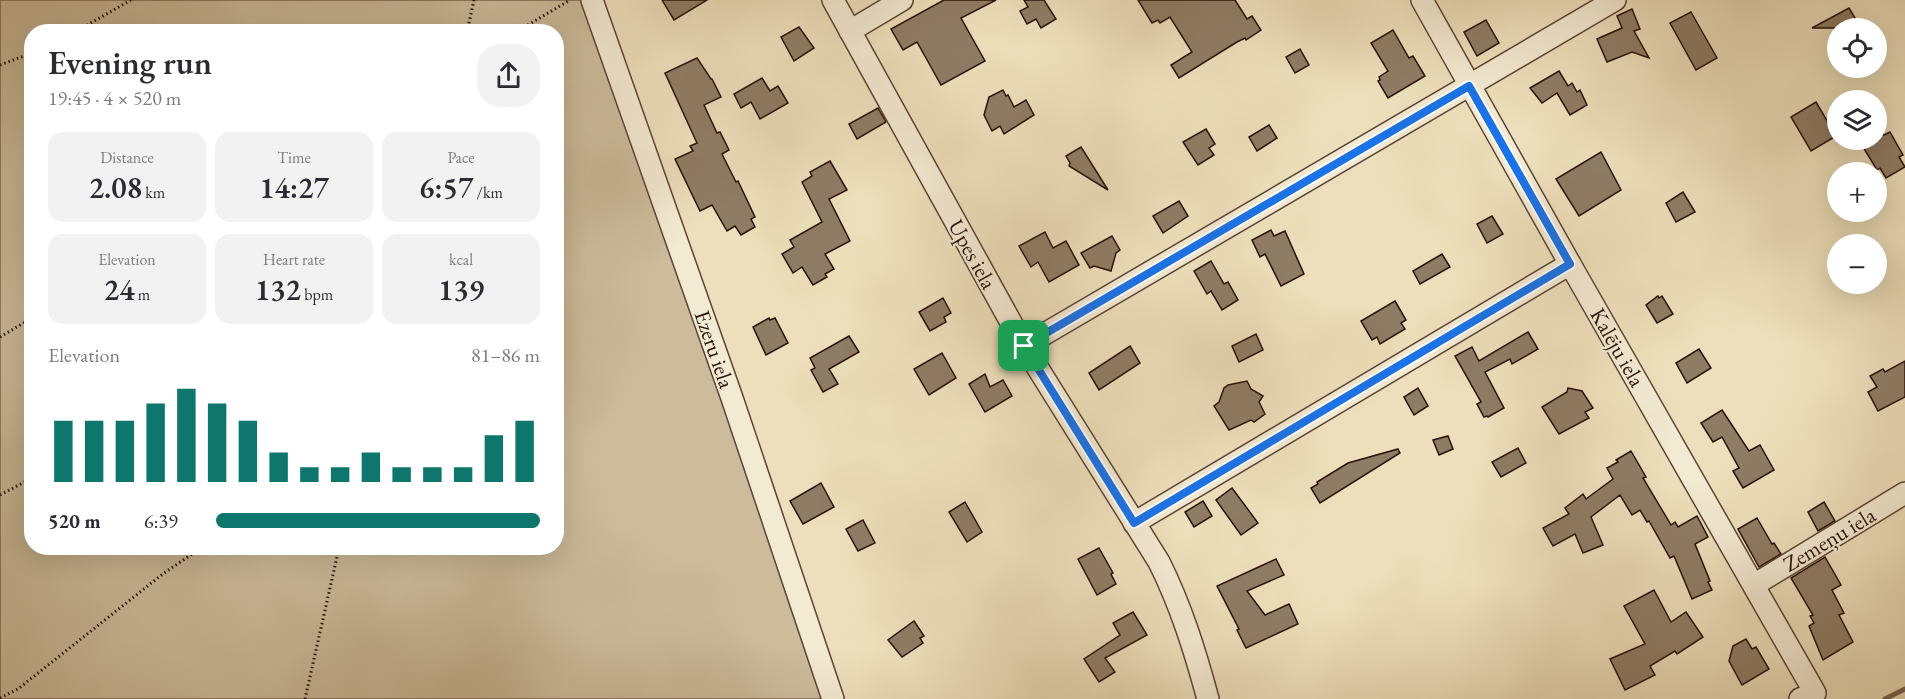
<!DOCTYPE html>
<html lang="en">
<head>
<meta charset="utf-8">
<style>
	body { margin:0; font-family:"EB Garamond",serif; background:#f2f2f3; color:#2b2b33; height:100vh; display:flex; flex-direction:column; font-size:22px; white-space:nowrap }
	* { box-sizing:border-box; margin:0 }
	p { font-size:20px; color:#7c7c81 }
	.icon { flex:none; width:33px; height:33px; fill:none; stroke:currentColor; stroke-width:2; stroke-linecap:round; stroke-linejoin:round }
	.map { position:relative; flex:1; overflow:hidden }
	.sheet { position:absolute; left:24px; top:24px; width:540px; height:531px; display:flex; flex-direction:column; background:#fff; border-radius:24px; box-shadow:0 6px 24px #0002 }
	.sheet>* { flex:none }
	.buttons { position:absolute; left:1827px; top:18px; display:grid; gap:12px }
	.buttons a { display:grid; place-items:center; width:60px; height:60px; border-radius:50%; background:#fff; box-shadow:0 6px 24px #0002; font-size:30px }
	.pin { position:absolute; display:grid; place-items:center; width:51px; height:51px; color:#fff; margin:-26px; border-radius:12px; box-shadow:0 3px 9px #0006 }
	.round { display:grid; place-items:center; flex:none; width:63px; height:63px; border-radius:24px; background:#f2f2f3 }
	.overview { display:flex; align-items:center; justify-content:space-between; height:102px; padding:0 24px }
	h1 { font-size:33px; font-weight:600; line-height:45px }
	.figures { display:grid; grid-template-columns:repeat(3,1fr); gap:9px; height:102px; padding:6px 24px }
	.figures div { display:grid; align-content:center; border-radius:15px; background:#f2f2f3; text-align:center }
	.figures b { font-size:30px; font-weight:600 }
	.figures small { font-size:16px; font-weight:400 }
	.figures p { font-size:16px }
	.chart { height:168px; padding:12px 24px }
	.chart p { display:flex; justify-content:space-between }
	.chart svg { width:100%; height:108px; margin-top:6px; stroke:#0f766e; stroke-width:6 }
	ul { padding:0 24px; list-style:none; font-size:20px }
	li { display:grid; grid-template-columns:96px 72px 1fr; align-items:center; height:45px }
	li i { height:15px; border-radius:8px; background:#0f766e }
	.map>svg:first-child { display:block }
</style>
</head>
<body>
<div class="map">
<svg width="1905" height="699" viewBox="0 0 1905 699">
	<rect width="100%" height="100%" fill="#eddfbb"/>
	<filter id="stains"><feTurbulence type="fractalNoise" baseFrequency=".00333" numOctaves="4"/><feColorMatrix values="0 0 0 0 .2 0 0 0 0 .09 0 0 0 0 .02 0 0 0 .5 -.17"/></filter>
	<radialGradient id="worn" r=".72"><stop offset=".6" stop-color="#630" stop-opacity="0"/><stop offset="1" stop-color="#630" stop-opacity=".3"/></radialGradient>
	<path fill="#ccbc9c" stroke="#7b6652" stroke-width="1.5" fill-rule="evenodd" d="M0 0H584L824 699H0ZM32 32H556V548H32Z"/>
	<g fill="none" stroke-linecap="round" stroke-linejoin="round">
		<path stroke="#77624e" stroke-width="5" d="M1885 699 1905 689"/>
	</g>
	<g fill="#8f7c65" stroke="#2a1007" stroke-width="1.5">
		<path d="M662 0H707L674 20Z"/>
		<path d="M944 0H996L961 18 985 61 941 85 917 42 903 50 891 29Z"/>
		<path d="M1024 0H1044L1056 19 1041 28 1036 19 1027 24 1020 11 1028 7Z"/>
		<path d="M1138 0H1235L1247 19 1252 16 1261 30 1246 40 1245 38 1237 42 1179 78 1171 65 1192 52 1170 17 1160 23 1158 20 1152 23Z"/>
		<path d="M1849 8 1861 28H1812Z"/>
		<path d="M1632 9 1640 29 1634 31 1649 58 1632 52 1607 62 1597 39 1622 28 1617 16Z"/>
		<path d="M1691 12 1717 58 1696 70 1670 23Z"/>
		<path d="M1486 20 1499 43 1477 56 1464 32Z"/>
		<path d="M799 27 814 48 794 61 781 37Z"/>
		<path d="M1393 30 1409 58 1413 56 1425 76 1388 98 1378 81 1380 80 1379 77 1388 71 1371 43Z"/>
		<path d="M1300 49 1309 65 1295 73 1286 57Z"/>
		<path d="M697 58 711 79H712L721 97 704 105 717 133 720 132 729 150 722 154 736 182 738 181 755 217 751 219 755 227 741 235 735 226 727 231 712 205 700 211 675 159 693 151 690 146 697 143 665 73Z"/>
		<path d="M1559 71 1568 86 1572 83 1577 92 1580 90 1587 105 1570 115 1557 93 1542 103 1530 88Z"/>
		<path d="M762 78 770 91 778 86 788 103 760 119 751 102 741 108 734 94Z"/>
		<path d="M1003 90 1006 96 1008 95 1014 107 1026 100 1034 115 1004 134 1000 126 992 131 984 115 989 97Z"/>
		<path d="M1816 102 1836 136 1811 151 1791 117Z"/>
		<path d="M878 108 886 122 857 139 849 124Z"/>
		<path d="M1269 125 1277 138 1257 151 1249 137Z"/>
		<path d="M1206 129 1215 144 1209 148 1214 155 1198 165 1183 142Z"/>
		<path d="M1890 132 1903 155 1899 157 1905 167 1886 178 1880 168 1877 170 1863 147 1876 140 1883 134 1884 135Z"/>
		<path d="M1081 147 1108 190 1069 166 1070 163 1066 156Z"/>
		<path d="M1601 152 1621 190 1579 216 1556 179Z"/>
		<path d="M830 161 847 190 829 199 850 241 825 254 834 269 825 274 827 277 813 285 802 267 793 273 782 254 794 247 790 240 822 222 802 182 812 176 810 172Z"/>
		<path d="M1683 192 1695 212 1676 222 1666 203Z"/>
		<path d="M1179 201 1188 216 1163 233 1153 216Z"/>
		<path d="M1492 216 1503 234 1487 243 1477 224Z"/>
		<path d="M1271 230 1274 236 1285 231 1304 274 1281 286 1265 254 1260 257 1252 240Z"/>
		<path d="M1045 232 1053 248 1066 241 1079 265 1049 282 1038 262 1031 267 1019 246Z"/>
		<path d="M1112 236 1120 250 1116 253 1111 271 1094 266 1090 268 1081 253Z"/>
		<path d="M1442 254 1450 267 1420 284 1413 271Z"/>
		<path d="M1211 261 1224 284 1228 282 1238 300 1222 310 1211 291 1207 294 1194 271Z"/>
		<path d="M1658 296 1659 298 1662 296 1673 314 1657 323 1646 305Z"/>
		<path d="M943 298 951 313 944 317 946 322 930 331 919 312Z"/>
		<path d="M1395 301 1406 320 1401 323 1405 329 1380 344 1377 337 1372 340 1361 321Z"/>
		<path d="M769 318 770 320 775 318 788 343 766 355 753 327Z"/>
		<path d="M1528 332 1538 349 1512 364 1510 359 1485 372 1504 408 1488 417 1487 416 1484 417 1477 404 1481 402 1455 356 1472 347 1479 361Z"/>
		<path d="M1256 334 1263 350 1239 362 1232 346Z"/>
		<path d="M849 336 859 352 829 369 838 384 823 392 811 370 815 368 810 358Z"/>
		<path d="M1130 346 1140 363 1099 390 1089 373Z"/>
		<path d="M1699 349 1711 368 1687 383 1676 363Z"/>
		<path d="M942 353 956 378 929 395 914 369Z"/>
		<path d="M1905 361V397L1878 411 1868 392 1877 387 1870 376 1883 369 1885 372Z"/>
		<path d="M985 374 990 387 1003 380 1012 396 985 412 969 384Z"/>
		<path d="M1247 381 1251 389 1263 396 1259 402 1265 414 1254 422 1251 420 1229 430 1214 406 1219 402 1224 388 1228 385Z"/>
		<path d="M1418 388 1428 406 1414 415 1404 397Z"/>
		<path d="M1568 388 1582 391 1593 408 1585 412 1589 418 1559 434 1542 407 1567 392Z"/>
		<path d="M1722 410 1749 451 1760 445 1774 470 1743 488 1733 471 1739 468 1722 437 1713 442 1701 423Z"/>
		<path d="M1448 436 1453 449 1439 455 1433 440Z"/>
		<path d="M1518 448 1526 463 1501 477 1492 462Z"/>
		<path d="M1398 449 1400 453 1320 503 1311 488 1318 484 1317 482 1348 463Z"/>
		<path d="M1631 451 1646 477 1643 478 1671 525 1675 522 1678 527 1697 516 1708 537 1695 544 1710 581 1708 582 1712 590 1692 599 1674 556 1670 558 1649 521 1647 522 1640 510 1632 515 1620 495 1591 517 1603 545 1583 553 1575 534 1553 546 1543 528 1569 514 1565 508 1583 494 1586 499 1613 479 1607 468 1618 462 1616 460Z"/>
		<path d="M821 483 834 507 803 524 790 501Z"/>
		<path d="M1232 488 1258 523 1241 535 1216 500Z"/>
		<path d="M1203 501 1212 516 1194 527 1185 512Z"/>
		<path d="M965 502 982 532 967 542 949 512Z"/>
		<path d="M1824 502 1835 521 1818 531 1808 512Z"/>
		<path d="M1757 518 1772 544 1774 543 1781 554 1759 567 1738 529Z"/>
		<path d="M863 520 875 543 858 551 846 529Z"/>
		<path d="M1099 548 1113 573 1111 574 1116 584 1097 595 1078 559Z"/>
		<path d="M1825 557 1841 585 1832 590 1844 613 1839 615 1853 642 1823 660 1809 626 1814 623 1810 616 1813 615 1791 578Z"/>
		<path d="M1276 559 1284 575 1247 591 1265 615 1289 604 1298 624 1246 648 1237 630 1239 629 1217 586Z"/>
		<path d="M1654 590 1671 622 1686 612 1703 637 1677 654 1675 651 1650 666 1655 675 1625 690 1610 659 1645 644 1624 606Z"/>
		<path d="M1133 612 1147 635 1105 658 1115 672 1099 682 1084 659 1120 635 1113 623Z"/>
		<path d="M914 621 924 636 920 638 923 643 902 657 888 640Z"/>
		<path d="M1746 639 1752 649 1756 647 1769 669 1742 685 1729 661 1733 646Z"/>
	</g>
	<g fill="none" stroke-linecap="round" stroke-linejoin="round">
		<defs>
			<g id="minor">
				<path d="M592 0 732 398 833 699"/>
				<path d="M833 0 1024 346 1159 562C1181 606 1195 651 1208 699"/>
				<path d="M1422 0 1570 264 1815 693 1800 699"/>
				<path d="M850 31 902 0"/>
				<path d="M1024 346 1615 0"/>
				<path d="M1134 523 1570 264"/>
				<path d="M1754 585 1905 493"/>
			</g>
		</defs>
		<use href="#minor" stroke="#5b4434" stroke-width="24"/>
		<g stroke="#2a1007" stroke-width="3" stroke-dasharray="1.5 3" stroke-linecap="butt">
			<path d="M75 32 131 0"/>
			<path d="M467 32 474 0"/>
			<path d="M516 32 570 0"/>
			<path d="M0 65 32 53"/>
			<path d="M0 337 32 318"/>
			<path d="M0 495 32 478"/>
			<path d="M0 698 18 689 164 573 201 548"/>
			<path d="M305 699 339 548"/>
		</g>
		<use href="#minor" stroke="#f3ead3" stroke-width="21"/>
	</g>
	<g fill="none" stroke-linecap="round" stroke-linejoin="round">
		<defs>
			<path id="route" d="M1469 86 1570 264 1134 523 1024 346Z"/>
		</defs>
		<use href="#route" stroke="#fff" stroke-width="12"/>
		<use href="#route" stroke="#1a73e8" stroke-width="8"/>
	</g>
	<g text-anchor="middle" stroke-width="4.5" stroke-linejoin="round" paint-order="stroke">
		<g font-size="22" fill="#2a1007" stroke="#f3ead3">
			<text transform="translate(973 254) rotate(61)" y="8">Upes iela</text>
			<text transform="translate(1618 347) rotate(60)" y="8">Kalēju iela</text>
			<text transform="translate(715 349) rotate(71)" y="8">Ezeru iela</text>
			<text transform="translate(1829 539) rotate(-31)" y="8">Zemeņu iela</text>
		</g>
	</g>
	<rect width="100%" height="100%" filter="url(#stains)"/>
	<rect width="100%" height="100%" fill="url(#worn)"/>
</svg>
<div class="buttons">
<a><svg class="icon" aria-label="locate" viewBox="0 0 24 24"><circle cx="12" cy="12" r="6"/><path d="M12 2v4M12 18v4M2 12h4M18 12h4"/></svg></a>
<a><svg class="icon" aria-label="layers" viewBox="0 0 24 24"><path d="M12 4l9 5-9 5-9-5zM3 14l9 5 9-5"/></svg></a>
<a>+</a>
<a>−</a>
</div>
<div class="pin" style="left:1024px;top:346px;background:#1e9e55"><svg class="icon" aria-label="arrive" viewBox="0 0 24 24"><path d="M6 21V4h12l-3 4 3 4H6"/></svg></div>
<section class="sheet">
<div class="overview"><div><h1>Evening run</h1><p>19:45 · 4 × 520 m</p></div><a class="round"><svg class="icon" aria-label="share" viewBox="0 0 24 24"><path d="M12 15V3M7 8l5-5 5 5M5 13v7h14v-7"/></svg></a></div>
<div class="figures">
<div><p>Distance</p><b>2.08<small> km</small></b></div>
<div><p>Time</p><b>14:27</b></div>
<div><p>Pace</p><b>6:57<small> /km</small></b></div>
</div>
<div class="figures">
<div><p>Elevation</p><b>24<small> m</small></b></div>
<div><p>Heart rate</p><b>132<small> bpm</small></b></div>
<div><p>kcal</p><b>139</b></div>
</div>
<div class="chart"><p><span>Elevation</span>81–86 m</p>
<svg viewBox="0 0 160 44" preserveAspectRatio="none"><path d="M5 44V19M15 44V19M25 44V19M35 44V12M45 44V6M55 44V12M65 44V19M75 44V32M85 44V38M95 44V38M105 44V32M115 44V38M125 44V38M135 44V38M145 44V25M155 44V19"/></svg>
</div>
<ul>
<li><b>520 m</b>6:39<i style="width:100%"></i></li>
</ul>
</section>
</div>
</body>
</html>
